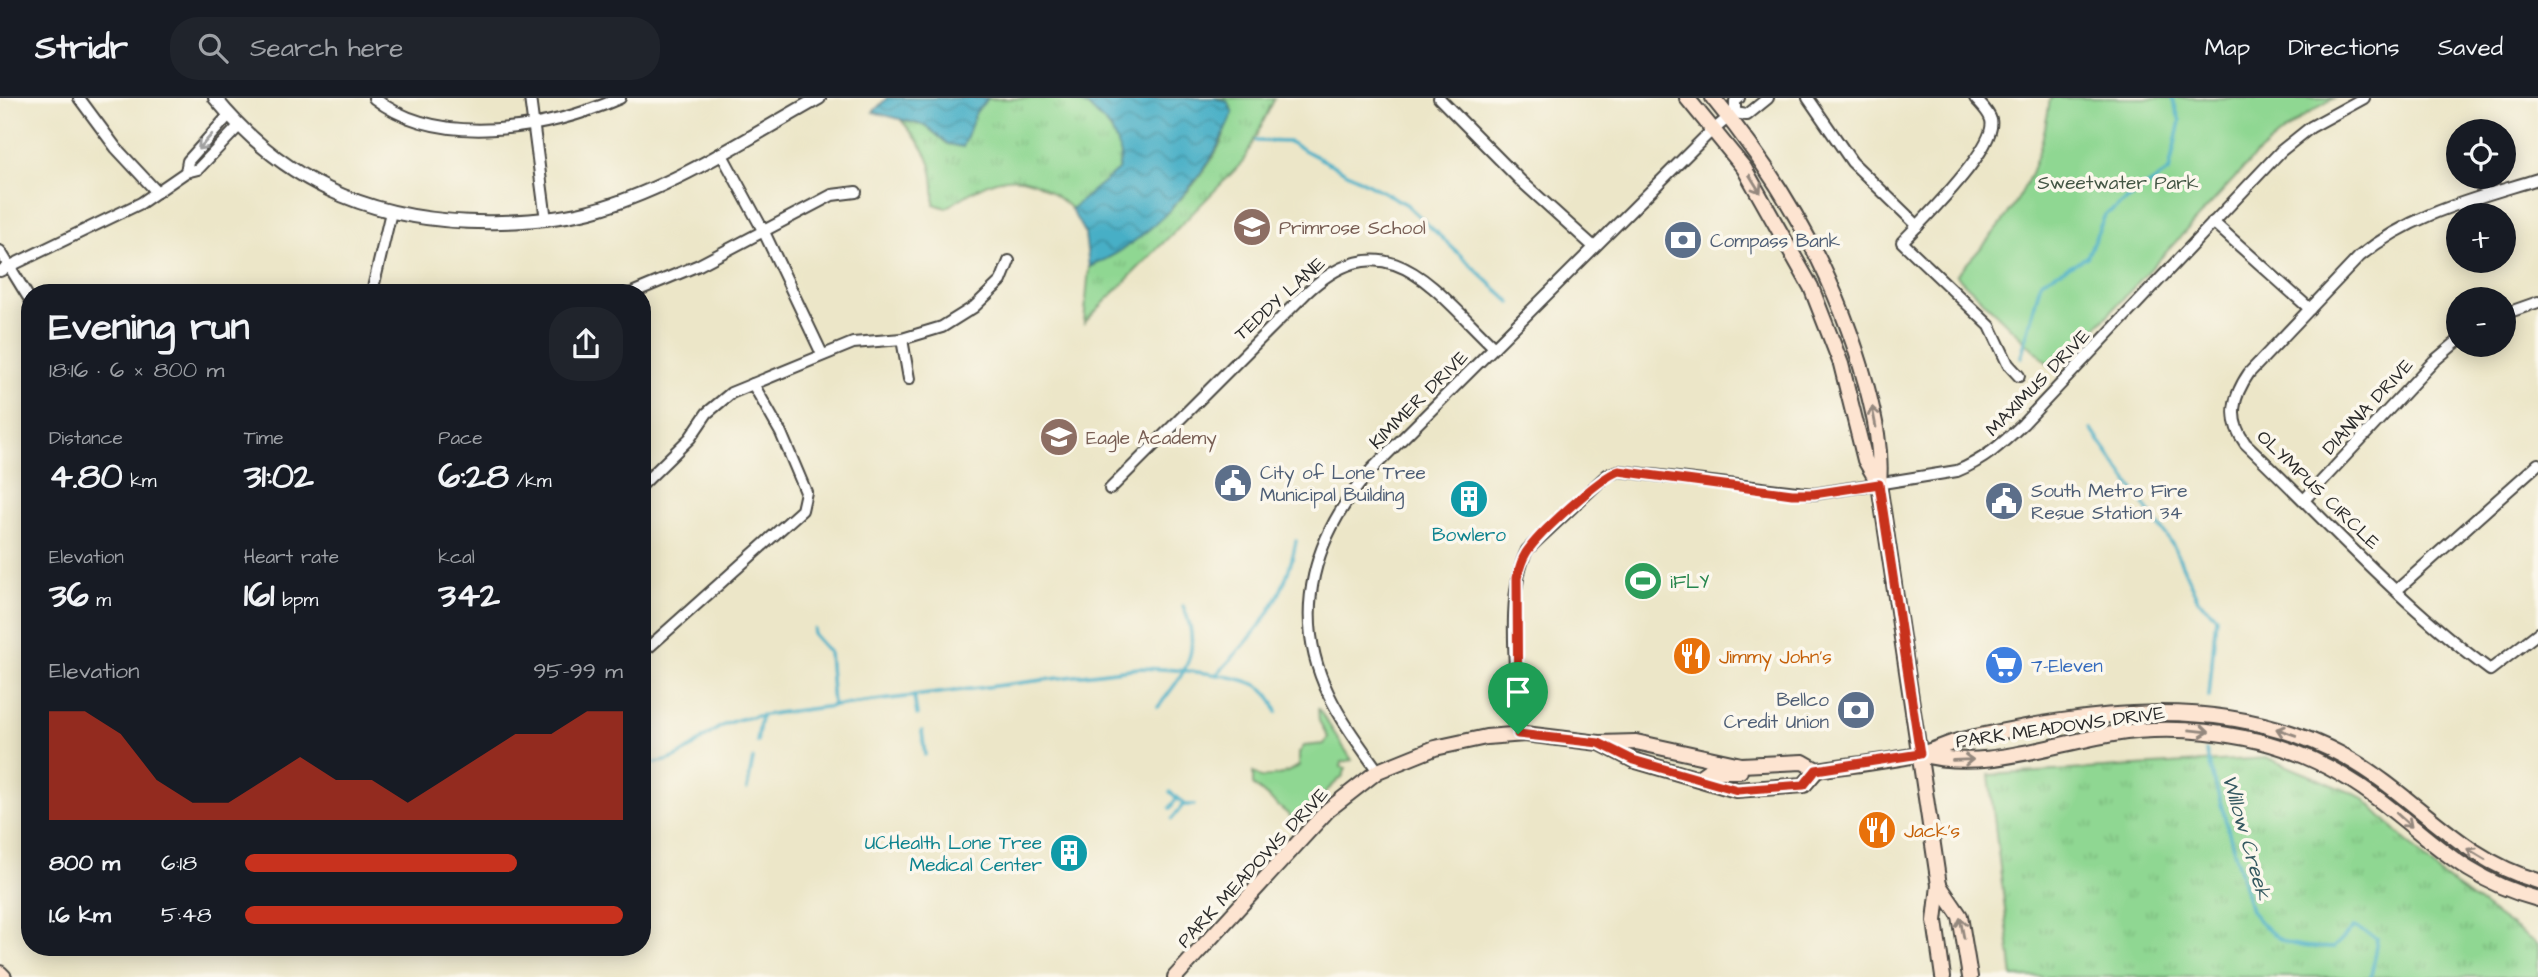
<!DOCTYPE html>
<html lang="en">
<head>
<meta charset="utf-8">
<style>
	body { margin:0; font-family:"Architects Daughter",sans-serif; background:#20242c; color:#f1f3f6; height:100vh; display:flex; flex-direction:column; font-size:26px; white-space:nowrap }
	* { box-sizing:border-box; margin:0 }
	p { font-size:23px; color:#9ea1a6 }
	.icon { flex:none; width:38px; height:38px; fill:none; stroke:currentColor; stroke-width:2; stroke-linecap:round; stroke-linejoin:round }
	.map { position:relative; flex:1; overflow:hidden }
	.details { position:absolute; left:21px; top:186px; width:630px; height:672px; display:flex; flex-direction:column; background:#171b24; border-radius:28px; box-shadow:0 4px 18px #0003 }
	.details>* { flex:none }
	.tools { position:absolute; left:2446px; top:21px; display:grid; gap:14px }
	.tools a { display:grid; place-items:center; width:70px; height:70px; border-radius:50%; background:#171b24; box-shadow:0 4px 18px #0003; font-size:35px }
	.pin { position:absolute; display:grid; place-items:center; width:60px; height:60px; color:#fff; margin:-72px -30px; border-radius:50% 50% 50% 0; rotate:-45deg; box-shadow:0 0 7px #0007 }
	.pin .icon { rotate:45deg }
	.round { display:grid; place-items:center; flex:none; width:74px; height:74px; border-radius:28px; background:#20242c }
	.overview { display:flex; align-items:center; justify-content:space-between; height:119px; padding:0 28px }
	h1 { font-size:38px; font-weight:700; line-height:52px }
	.figures { display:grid; grid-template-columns:repeat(3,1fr); gap:10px; height:119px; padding:7px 28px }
	.figures div { display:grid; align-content:center }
	.figures b { font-size:35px; font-weight:700 }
	.figures small { font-size:19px; font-weight:400 }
	.figures p { font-size:19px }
	.chart { height:196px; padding:14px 28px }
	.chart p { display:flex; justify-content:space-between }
	.chart svg { width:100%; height:126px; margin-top:7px; fill:#c8321e; opacity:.7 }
	ul { padding:0 28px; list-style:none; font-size:23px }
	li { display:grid; grid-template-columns:112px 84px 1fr; align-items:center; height:52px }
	li i { height:18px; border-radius:9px; background:#c8321e }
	header { display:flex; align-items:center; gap:42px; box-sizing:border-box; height:98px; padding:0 35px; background:#171b24; border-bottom:2px solid #363941 }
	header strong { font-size:33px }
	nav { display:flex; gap:38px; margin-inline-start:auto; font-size:24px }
	.search { width:490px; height:63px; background:#20242c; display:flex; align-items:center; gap:18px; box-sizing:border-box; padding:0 24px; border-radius:28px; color:#9ea1a6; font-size:26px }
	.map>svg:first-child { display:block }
</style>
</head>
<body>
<header>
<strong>Stridr</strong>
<div class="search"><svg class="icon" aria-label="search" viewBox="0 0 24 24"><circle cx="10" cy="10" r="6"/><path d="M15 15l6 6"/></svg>Search here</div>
<nav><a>Map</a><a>Directions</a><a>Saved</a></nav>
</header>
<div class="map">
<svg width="2538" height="879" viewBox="0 0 2538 879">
	<defs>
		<pattern id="grass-tufts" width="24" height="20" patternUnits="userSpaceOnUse" patternTransform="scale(1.75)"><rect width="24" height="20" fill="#8fd792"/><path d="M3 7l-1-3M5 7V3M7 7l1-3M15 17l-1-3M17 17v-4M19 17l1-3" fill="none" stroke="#7cb97e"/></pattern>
		<pattern id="water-waves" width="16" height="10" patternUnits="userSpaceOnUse" patternTransform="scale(1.75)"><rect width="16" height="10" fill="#47afc6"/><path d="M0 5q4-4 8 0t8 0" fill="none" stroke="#3b8fa1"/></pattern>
	</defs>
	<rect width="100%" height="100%" fill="#fbf7ec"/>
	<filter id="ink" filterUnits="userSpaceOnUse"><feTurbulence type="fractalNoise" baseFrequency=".0143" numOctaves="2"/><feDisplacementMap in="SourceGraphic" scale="14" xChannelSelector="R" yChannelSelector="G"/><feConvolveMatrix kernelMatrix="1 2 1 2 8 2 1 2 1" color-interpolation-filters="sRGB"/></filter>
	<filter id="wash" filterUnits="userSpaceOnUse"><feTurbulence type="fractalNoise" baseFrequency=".00686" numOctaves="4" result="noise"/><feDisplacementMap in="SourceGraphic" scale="28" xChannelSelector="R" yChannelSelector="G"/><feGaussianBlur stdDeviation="1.57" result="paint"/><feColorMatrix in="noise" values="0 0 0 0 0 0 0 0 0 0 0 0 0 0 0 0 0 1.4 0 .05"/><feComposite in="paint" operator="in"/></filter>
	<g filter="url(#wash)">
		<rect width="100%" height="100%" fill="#ece6c8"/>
		<g fill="url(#grass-tufts)" stroke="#5d815e" stroke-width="2">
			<path d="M1066 0C1072 2 1080 4 1087 7 1104 17 1130 52 1118 72 1109 88 1085 100 1071 111 1065 104 1057 99 1050 94 1012 65 981 88 946 110L934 106C936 65 927 53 901 22L926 28 948 46 986 1Z"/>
			<path d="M1214 0H1275L1243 64 1084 225 1089 169C1138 149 1200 90 1222 42 1227 30 1227 16 1228 4Z"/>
			<path d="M2268 660 2362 699 2441 777 2538 847V879H2013L1989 677Z"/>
		</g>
		<g fill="#8fd792" stroke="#5d815e" stroke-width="2">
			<path d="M2050 0H2334L2301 20 2257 56 2056 273 1956 177C2011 119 2040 82 2050 0Z"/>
			<path d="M1318 610 1352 662 1342 664 1341 669 1346 670 1343 678 1295 722 1253 687V674L1261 680 1283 676 1299 668V655L1304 648 1324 646 1328 639 1319 623Z"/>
		</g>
		<g fill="url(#water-waves)" stroke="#396d78" stroke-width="2">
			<path d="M887 0H988L976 14 963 49 948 46 926 28 873 14Z"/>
			<path d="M1066 0H1214L1228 4 1233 15C1224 33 1218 52 1206 68 1177 109 1136 150 1089 169L1085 136 1071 111 1118 72 1121 57 1111 31 1088 8Z"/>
		</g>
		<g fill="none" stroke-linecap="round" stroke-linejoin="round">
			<g stroke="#47afc6" stroke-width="3.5">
				<path d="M1256 43 1289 44 1406 106 1511 205"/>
				<path d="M2021 259 2041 183 2087 159 2105 117 2169 73 2180 23 2172 0"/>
				<path d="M2091 331 2174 449 2198 502 2216 518 2209 599"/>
				<path d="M814 531 813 536 829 554 833 608"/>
				<path d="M1216 577C1258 534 1285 503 1296 443"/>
				<path d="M914 598 917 617"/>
				<path d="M1158 609C1186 573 1203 553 1183 508"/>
				<path d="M922 633 925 657"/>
				<path d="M757 644 761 618"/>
				<path d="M2206 653 2251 813C2280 849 2289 848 2333 850L2354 829 2377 840 2371 879"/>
				<path d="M642 665C682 668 693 643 724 627 739 619 760 618 777 615L1139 570C1167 571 1243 575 1263 591 1271 598 1274 605 1277 614"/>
				<path d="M747 691 753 661"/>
				<path d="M1170 694 1184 706"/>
				<path d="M1170 710 1176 701"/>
				<path d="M1172 721 1183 707H1194"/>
			</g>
		</g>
	</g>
	<g filter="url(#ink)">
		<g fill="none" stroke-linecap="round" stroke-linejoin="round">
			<defs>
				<g id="minor">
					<path d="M79 0 116 50 157 94"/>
					<path d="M374 0C440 52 549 31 620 0"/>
					<path d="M530 0 546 122"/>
					<path d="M1439 0 1521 83 1594 149"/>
					<path d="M1739 0 1735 3V15L1747 17 1768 0"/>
					<path d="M1808 0 1852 64 1918 128"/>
					<path d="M1975 0C1980 6 1989 14 1991 22 1998 49 1921 124 1902 144L1990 228 2008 266 2019 278"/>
					<path d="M721 55 764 134 822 256"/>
					<path d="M186 74 188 63 229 17"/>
					<path d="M2538 81C2474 101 2413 115 2360 158L2249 275C2233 298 2227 321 2245 345 2325 421 2401 507 2490 572L2538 535"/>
					<path d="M2213 124 2310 211"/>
					<path d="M0 153 30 202"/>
					<path d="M0 173 141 105 186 74 198 71 239 28"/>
					<path d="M353 194H375"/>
					<path d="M372 194 391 114"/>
					<path d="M634 194 699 167 832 97 856 94"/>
					<path d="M2504 216 2538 204"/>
					<path d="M902 241 909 281"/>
					<path d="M642 387 690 340 707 315 731 295 853 245 902 241 942 229 974 209 1001 183 1009 163"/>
					<path d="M1110 391 1305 196C1387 118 1434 192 1494 249"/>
					<path d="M2305 401 2434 263 2459 242"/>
					<path d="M2397 492 2538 366"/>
					<path d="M642 548 649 549 802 412 806 394 781 335 753 286"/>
					<path d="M1518 636C1518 582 1504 500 1527 452L1607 377 1619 373 1814 396 1957 373C1984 362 2002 346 2023 326L2281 53 2311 29 2364 0"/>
					<path d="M1378 673C1361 649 1342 624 1329 597 1289 515 1315 435 1372 371L1706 38 1729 19"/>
				</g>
				<path id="tertiary" d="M215 0C290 92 385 127 501 124 535 123 568 120 601 110 678 87 749 39 819 0"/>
				<g id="secondary">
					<path d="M1687 0 1744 70 1811 189 1841 266 1865 362 1879 386"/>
					<path d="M1713 0C1783 84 1837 180 1866 286 1875 320 1882 352 1879 386L1939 787 1935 823 1943 879"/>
					<path d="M1602 646 1633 662 1736 692 1804 687 1817 672"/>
					<path d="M1920 656C1982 674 2051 646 2113 636 2157 629 2201 631 2245 640 2291 649 2336 670 2374 698 2432 741 2463 781 2538 801"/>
					<path d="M1698 680 1708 673H1740"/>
					<path d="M1939 787 1960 818 1970 879"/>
					<path d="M0 875 4 879"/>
					<path d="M1175 879 1328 712 1378 673 1435 650 1486 639 1525 636 1599 645 1636 644 1741 667 1803 664 1817 672C1850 667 1883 664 1916 657 1931 654 1946 646 1961 642 2088 614 2224 593 2344 658 2415 696 2457 760 2538 783"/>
				</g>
			</defs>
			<use href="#minor" stroke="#484743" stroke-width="14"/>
			<use href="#tertiary" stroke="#484743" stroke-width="16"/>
			<use href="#secondary" stroke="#484743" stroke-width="18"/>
			<use href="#minor" stroke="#fff" stroke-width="10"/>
			<use href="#tertiary" stroke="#fff" stroke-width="12"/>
			<use href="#secondary" stroke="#fde4d1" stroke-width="14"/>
		</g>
		<defs><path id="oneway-shaft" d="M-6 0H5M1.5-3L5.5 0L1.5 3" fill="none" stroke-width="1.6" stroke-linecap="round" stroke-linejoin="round" transform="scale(1.75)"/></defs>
		<use stroke="#a0a0a0" href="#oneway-shaft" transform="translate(205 44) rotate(132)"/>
		<g stroke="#94887e">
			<use href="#oneway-shaft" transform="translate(1755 86) rotate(58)"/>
			<use href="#oneway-shaft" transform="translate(1874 319) rotate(-101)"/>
			<use href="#oneway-shaft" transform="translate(2199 633) rotate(6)"/>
			<use href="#oneway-shaft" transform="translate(2286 634) rotate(-161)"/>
			<use href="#oneway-shaft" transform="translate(1963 662) rotate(-2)"/>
			<use href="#oneway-shaft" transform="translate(2404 722) rotate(42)"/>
			<use href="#oneway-shaft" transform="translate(2476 756) rotate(-149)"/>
			<use href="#oneway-shaft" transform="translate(1962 830) rotate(-101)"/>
		</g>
	</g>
	<g fill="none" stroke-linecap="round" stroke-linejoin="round" filter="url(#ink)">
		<defs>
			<path id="route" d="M1619 373 1792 396H1814L1879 386 1920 656 1816 672 1804 687 1737 692 1633 662 1599 645 1518 636 1517 480C1519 471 1521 463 1526 455 1537 437 1600 379 1619 373Z"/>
		</defs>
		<use href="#route" stroke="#fff" stroke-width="14"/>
		<use href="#route" stroke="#c8321e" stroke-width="9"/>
	</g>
	<defs>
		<symbol id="school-disc" viewBox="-11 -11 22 22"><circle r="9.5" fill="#8d6e63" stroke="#fbf7ec"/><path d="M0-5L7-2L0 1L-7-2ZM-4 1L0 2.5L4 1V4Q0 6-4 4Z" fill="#fff"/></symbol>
		<symbol id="bank-disc" viewBox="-11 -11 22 22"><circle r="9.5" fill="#5c6f8a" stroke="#fbf7ec"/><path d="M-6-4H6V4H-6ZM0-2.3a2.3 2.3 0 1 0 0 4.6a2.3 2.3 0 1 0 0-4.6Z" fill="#fff"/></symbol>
		<symbol id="civic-disc" viewBox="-11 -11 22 22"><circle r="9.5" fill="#5c6f8a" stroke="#fbf7ec"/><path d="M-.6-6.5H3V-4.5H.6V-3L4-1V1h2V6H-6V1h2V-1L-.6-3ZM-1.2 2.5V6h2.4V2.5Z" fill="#fff"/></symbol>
		<symbol id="building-disc" viewBox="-11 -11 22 22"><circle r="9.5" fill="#0f9aa8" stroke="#fbf7ec"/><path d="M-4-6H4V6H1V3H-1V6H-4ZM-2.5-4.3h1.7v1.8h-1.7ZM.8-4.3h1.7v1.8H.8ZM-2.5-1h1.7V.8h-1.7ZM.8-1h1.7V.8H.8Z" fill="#fff"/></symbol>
		<symbol id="stadium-disc" viewBox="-11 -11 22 22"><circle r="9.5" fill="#2e9e5b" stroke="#fbf7ec"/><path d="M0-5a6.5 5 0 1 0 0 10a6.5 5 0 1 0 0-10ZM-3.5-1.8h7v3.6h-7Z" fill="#fff"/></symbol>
		<symbol id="restaurant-disc" viewBox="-11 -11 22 22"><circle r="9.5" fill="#e8710a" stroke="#fbf7ec"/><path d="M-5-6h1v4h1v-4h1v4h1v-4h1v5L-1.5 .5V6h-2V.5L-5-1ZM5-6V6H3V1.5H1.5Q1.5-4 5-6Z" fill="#fff"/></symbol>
		<symbol id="supermarket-disc" viewBox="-11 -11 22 22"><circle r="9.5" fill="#3f7fe0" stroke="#fbf7ec"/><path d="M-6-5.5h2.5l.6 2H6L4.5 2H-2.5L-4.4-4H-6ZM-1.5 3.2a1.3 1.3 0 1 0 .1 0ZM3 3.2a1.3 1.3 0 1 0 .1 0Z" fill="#fff"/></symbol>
	</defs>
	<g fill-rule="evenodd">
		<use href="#school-disc" x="1230" y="107" width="44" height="44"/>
		<use href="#bank-disc" x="1661" y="120" width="44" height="44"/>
		<use href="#school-disc" x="1037" y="317" width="44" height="44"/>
		<use href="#civic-disc" x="1211" y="363" width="44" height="44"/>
		<use href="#building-disc" x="1447" y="379" width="44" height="44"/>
		<use href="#civic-disc" x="1982" y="381" width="44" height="44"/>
		<use href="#stadium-disc" x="1621" y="461" width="44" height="44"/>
		<use href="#restaurant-disc" x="1670" y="536" width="44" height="44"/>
		<use href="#supermarket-disc" x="1982" y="545" width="44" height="44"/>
		<use href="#bank-disc" x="1834" y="590" width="44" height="44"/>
		<use href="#restaurant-disc" x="1855" y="710" width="44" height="44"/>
		<use href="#building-disc" x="1047" y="733" width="44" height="44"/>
	</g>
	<g text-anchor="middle" stroke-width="7" stroke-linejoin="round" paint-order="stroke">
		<g font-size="19" fill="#445645" stroke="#fbf7ec">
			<text x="2118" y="91">Sweetwater Park</text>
		</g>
		<g font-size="19" fill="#785e54" stroke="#fbf7ec" text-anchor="start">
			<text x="1279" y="136">Primrose School</text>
			<text x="1086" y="346">Eagle Academy</text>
		</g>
		<g font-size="19" fill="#4e5e75" stroke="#fbf7ec" text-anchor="start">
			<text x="1710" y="149">Compass Bank</text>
			<text x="1260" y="381">City of Lone Tree<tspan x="1260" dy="22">Municipal Building</tspan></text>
			<text x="2031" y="399">South Metro Fire<tspan x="2031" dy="22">Resue Station 34</tspan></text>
			<text x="1829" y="608" text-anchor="end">Bellco<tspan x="1829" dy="22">Credit Union</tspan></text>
		</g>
		<g font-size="19" fill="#2b2b2b" stroke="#fbf7ec">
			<text transform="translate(1279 200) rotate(-42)" y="7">TEDDY LANE</text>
			<text transform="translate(2037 284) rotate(-46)" y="7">MAXIMUS DRIVE</text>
			<text transform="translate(1418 301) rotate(-45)" y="7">KIMMER DRIVE</text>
			<text transform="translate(2367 308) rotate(-47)" y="7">DIANNA DRIVE</text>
			<text transform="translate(2319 391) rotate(44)" y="7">OLYMPUS CIRCLE</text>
			<text transform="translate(2060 628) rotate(-8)" y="7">PARK MEADOWS DRIVE</text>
			<text transform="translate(1252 769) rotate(-47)" y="7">PARK MEADOWS DRIVE</text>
		</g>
		<g font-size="19" fill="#0d838f" stroke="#fbf7ec">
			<text x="1469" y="443">Bowlero</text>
			<text x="1042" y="751" text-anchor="end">UCHealth Lone Tree<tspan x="1042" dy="22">Medical Center</tspan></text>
		</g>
		<g font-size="19" fill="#27864d" stroke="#fbf7ec" text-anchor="start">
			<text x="1670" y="490">iFLY</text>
		</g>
		<g font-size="19" fill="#c56008" stroke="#fbf7ec" text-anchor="start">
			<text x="1719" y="565">Jimmy John's</text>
			<text x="1904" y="739">Jack's</text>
		</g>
		<g font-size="19" fill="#366cbe" stroke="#fbf7ec" text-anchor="start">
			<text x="2031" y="574">7-Eleven</text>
		</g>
		<g font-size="21" font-style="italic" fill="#355961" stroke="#fbf7ec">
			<text transform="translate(2247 739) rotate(74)" y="7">Willow Creek</text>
		</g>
	</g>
</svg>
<div class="tools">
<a><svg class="icon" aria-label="locate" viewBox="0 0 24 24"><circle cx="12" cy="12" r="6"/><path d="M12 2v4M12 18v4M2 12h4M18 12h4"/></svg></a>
<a>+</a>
<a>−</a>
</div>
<div class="pin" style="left:1518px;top:636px;background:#1e9e55"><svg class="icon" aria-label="arrive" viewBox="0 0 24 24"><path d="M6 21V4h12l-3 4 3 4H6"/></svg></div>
<section class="details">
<div class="overview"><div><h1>Evening run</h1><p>18:16 · 6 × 800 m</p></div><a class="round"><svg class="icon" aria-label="share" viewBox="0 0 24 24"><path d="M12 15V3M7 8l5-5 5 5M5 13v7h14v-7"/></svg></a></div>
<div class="figures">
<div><p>Distance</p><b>4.80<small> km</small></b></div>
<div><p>Time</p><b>31:02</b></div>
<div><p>Pace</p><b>6:28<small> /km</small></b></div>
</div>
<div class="figures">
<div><p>Elevation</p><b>36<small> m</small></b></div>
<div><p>Heart rate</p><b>161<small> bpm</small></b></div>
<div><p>kcal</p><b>342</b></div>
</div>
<div class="chart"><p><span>Elevation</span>95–99 m</p>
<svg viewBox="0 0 160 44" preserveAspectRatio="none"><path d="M0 44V6L10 6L20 14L30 30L40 38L50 38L60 30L70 22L80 30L90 30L100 38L110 30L120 22L130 14L140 14L150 6L160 6V44z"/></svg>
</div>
<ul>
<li><b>800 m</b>6:18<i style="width:72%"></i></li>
<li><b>1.6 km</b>5:48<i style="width:100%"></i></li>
</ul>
</section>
</div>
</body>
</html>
